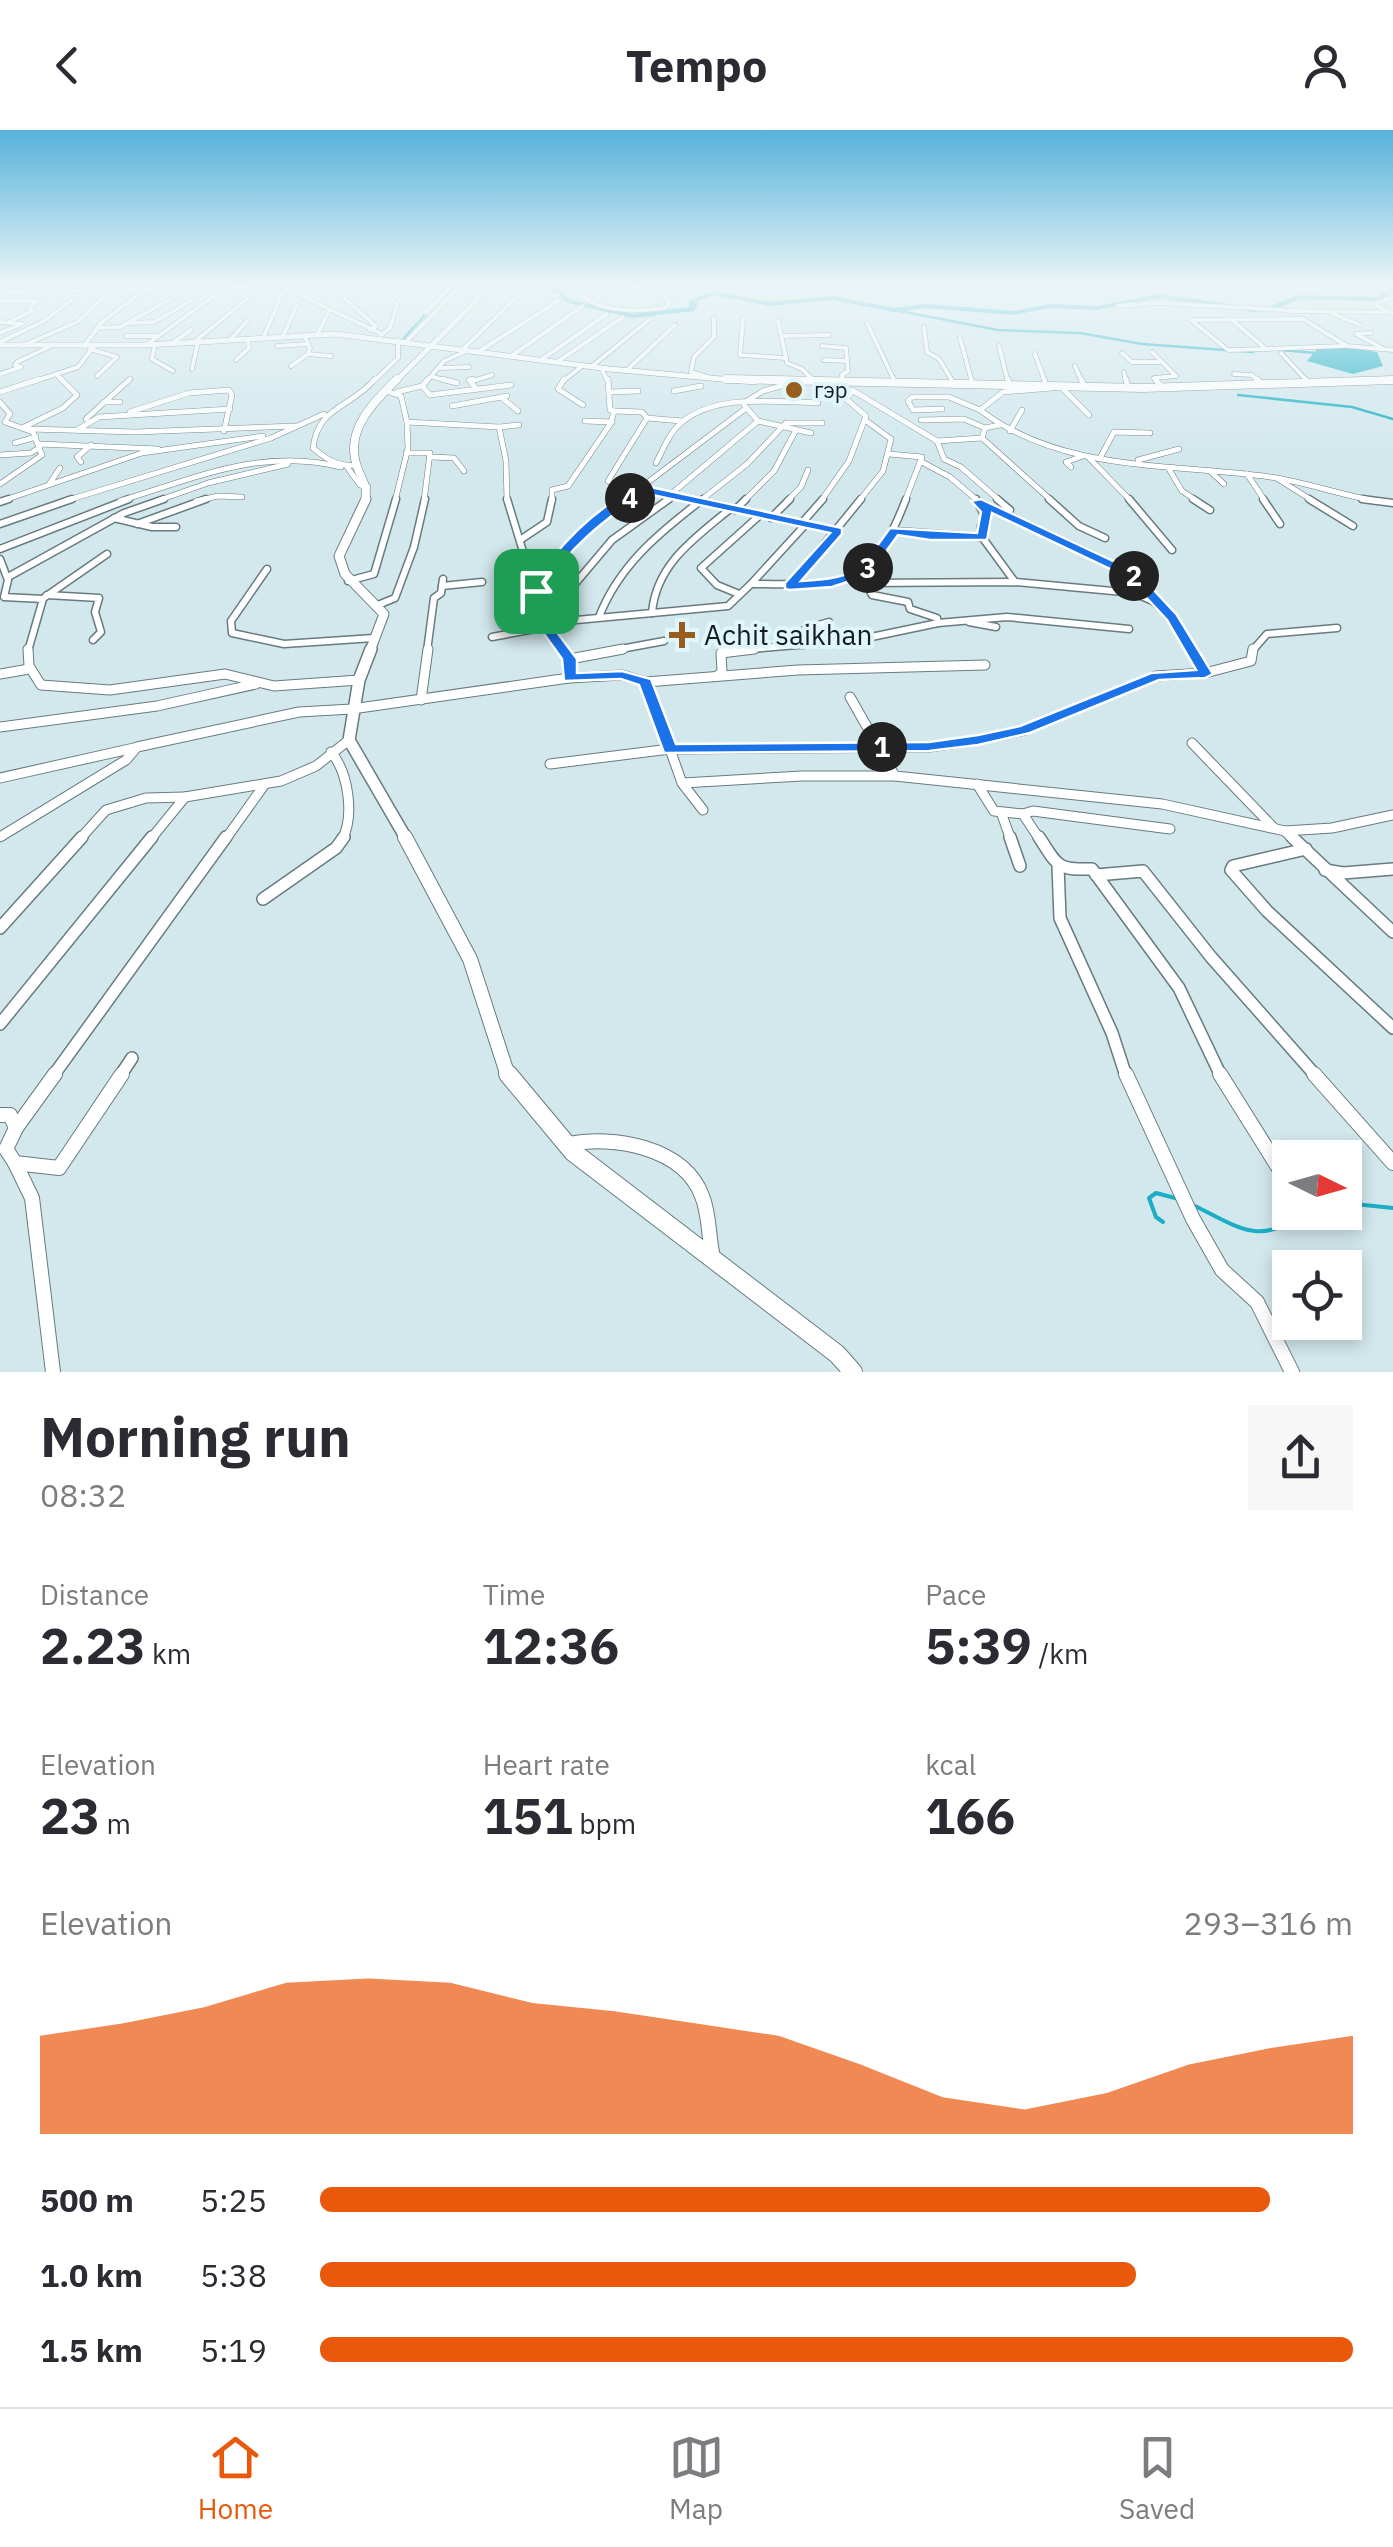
<!DOCTYPE html>
<html lang="en">
<head>
<meta charset="utf-8">
<style>
	body { margin:0; font-family:"IBM Plex Sans",sans-serif; background:#f7f7f7; color:#2b2b33; height:100vh; display:flex; flex-direction:column; font-size:38px; white-space:nowrap }
	* { box-sizing:border-box; margin:0 }
	p { font-size:32px; color:#7c7c81 }
	.icon { flex:none; width:55px; height:55px; fill:none; stroke:currentColor; stroke-width:2; stroke-linecap:round; stroke-linejoin:round }
	.map { position:relative; height:1242px; overflow:hidden }
	.drawer { display:flex; flex-direction:column; background:#fff; flex:1 }
	.drawer>* { flex:none }
	.needle { width:65px; rotate:95deg }
	.controls { position:absolute; left:1272px; top:1010px; display:grid; gap:20px }
	.controls a { display:grid; place-items:center; width:90px; height:90px; border-radius:0px; background:#fff; box-shadow:0 5px 15px #0003; font-size:50px }
	.pin { position:absolute; display:grid; place-items:center; width:85px; height:85px; color:#fff; margin:-42px; border-radius:20px; box-shadow:0 5px 15px #0006 }
	.km { position:absolute; width:50px; height:50px; margin:-25px; border-radius:50%; background:#222; color:#fff; font-size:28px; line-height:50px; text-align:center }
	.round { display:grid; place-items:center; flex:none; width:105px; height:105px; border-radius:0px; background:#f7f7f7 }
	.headline { display:flex; align-items:center; justify-content:space-between; height:170px; padding:0 40px }
	h1 { font-size:55px; font-weight:700; line-height:75px }
	.figures { display:grid; grid-template-columns:repeat(3,1fr); gap:15px; height:170px; padding:10px 40px }
	.figures div { display:grid; align-content:center }
	.figures b { font-size:50px; font-weight:700 }
	.figures small { font-size:28px; font-weight:400 }
	.figures p { font-size:28px }
	.chart { height:280px; padding:20px 40px }
	.chart p { display:flex; justify-content:space-between }
	.chart svg { width:100%; height:180px; margin-top:10px; fill:#ea580c; opacity:.7 }
	ul { padding:0 40px; list-style:none; font-size:32px }
	li { display:grid; grid-template-columns:160px 120px 1fr; align-items:center; height:75px }
	li i { height:25px; border-radius:12px; background:#ea580c }
	header { display:flex; justify-content:space-between; align-items:center; height:130px; padding:0 40px; background:#fff; font-size:45px; font-weight:700 }
	.tabs { display:flex; justify-content:space-around; align-items:center; height:140px; border-top:2px solid #e1e1e2; background:#fff; font-size:28px; color:#7c7c81 }
	.tabs a { display:grid; justify-items:center; gap:5px }
	.tabs .active { color:#ea580c }
	.map>svg:first-child { display:block }
</style>
</head>
<body>
<header><svg class="icon" aria-label="back" viewBox="0 0 24 24"><path d="M15 5l-7 7 7 7"/></svg>Tempo<svg class="icon" aria-label="person" viewBox="0 0 24 24"><circle cx="12" cy="8" r="4"/><path d="M4 21q1-7 8-7t8 7"/></svg></header>
<div class="map">
<svg width="1393" height="1242" viewBox="0 0 1393 1242">
	<rect width="100%" height="100%" fill="#d2e8ed"/>
	<path fill="#1baec5" d="M1344 217 1377 222 1383 236 1353 244 1307 231 1318 218Z"/>
	<g fill="none" stroke-linecap="round" stroke-linejoin="round">
		<g stroke="#1baec5" stroke-width="2.5">
			<path d="M443 168 457 155"/>
			<path d="M894 180 998 200 1080 203 1142 214 1253 222"/>
			<path d="M404 208 426 184"/>
			<path d="M1280 220 1316 223"/>
			<path d="M1238 265 1352 277 1393 289"/>
		</g>
		<g stroke="#1baec5" stroke-width="4">
			<path d="M1345 1073 1393 1078"/>
			<path d="M1195 1076C1240 1098 1260 1117 1305 1082"/>
			<path d="M1163 1092 1156 1087 1149 1068 1156 1063 1179 1069"/>
		</g>
		<path fill="#1baec5" fill-rule="evenodd" d="M556 155H562L559 162 572 170 633 184 689 177V170L714 161 770 172 833 166 894 178 925 174 1014 181 1050 174 1097 176 1160 164 1255 178 1268 177 1298 165 1377 167 1393 157V162L1378 171 1299 169 1272 181 1255 182 1160 168 1097 180 1050 178 1014 185 925 178 894 182 833 170 770 176 714 165 696 172 698 174 694 181 633 188 568 173 552 163Z"/>
		<defs>
			<g id="minor-far5">
				<path d="M278 155 382 204"/>
				<path d="M329 155 376 196 370 200"/>
				<path d="M381 155 397 175 390 198 381 205"/>
				<path d="M548 155 545 165H558"/>
				<path d="M571 155C593 184 633 182 666 178L670 172 659 163 628 155"/>
				<path d="M481 165 489 164 497 155"/>
				<path d="M0 166 8 162 224 159 257 155"/>
				<path d="M1393 168 1374 174 1393 184"/>
				<path d="M0 171H38L29 178 32 181 9 192"/>
				<path d="M1118 176 1158 173 1285 180"/>
				<path d="M1287 181 1385 182"/>
				<path d="M425 183 453 155"/>
				<path d="M1331 183 1360 195"/>
				<path d="M743 189 740 225 786 228"/>
				<path d="M1231 189 1266 219 1344 216"/>
				<path d="M778 191 787 233 802 239 815 252"/>
				<path d="M0 192 22 194 0 203"/>
				<path d="M129 193 154 192 191 171"/>
				<path d="M867 193 895 252"/>
				<path d="M924 197 927 222 939 229 953 252"/>
				<path d="M97 198 120 197 171 169"/>
				<path d="M1371 203 1356 204 1382 218"/>
				<path d="M304 205 310 218 308 224 331 226"/>
				<path d="M317 205 330 179"/>
				<path d="M126 206H156"/>
				<path d="M283 206 297 175"/>
				<path d="M782 206 829 205"/>
				<path d="M263 208 282 164 288 160"/>
				<path d="M960 208 972 252"/>
				<path d="M230 210 248 190"/>
				<path d="M407 211 461 155"/>
				<path d="M0 212 44 191 73 169"/>
				<path d="M193 213 264 155"/>
				<path d="M171 214 191 200"/>
				<path d="M146 215 225 158"/>
				<path d="M155 215 152 229 173 241"/>
				<path d="M22 216 77 192 112 160"/>
				<path d="M84 216 102 192 147 158"/>
				<path d="M277 216 308 214"/>
				<path d="M822 216 846 218 848 241 842 245 843 252"/>
				<path d="M999 216 1008 252"/>
				<path d="M90 219 117 227 97 246"/>
				<path d="M463 219 529 155"/>
				<path d="M1266 219 1228 220 1191 190 1303 189 1347 216 1393 220"/>
				<path d="M478 222 558 171"/>
				<path d="M1152 222 1176 246 1154 248 1157 252"/>
				<path d="M1122 223 1132 232H1161"/>
				<path d="M1281 223 1308 252"/>
				<path d="M1035 224 1045 252"/>
				<path d="M511 226 583 176"/>
				<path d="M236 230 249 218 248 209"/>
				<path d="M541 230 607 184"/>
				<path d="M824 230 847 231"/>
				<path d="M557 232 623 187"/>
				<path d="M291 236 308 224"/>
				<path d="M1075 236 1082 252"/>
				<path d="M591 237 650 189"/>
				<path d="M440 238 469 237"/>
				<path d="M601 238 608 252"/>
				<path d="M192 239 198 212"/>
				<path d="M626 241 675 195"/>
				<path d="M1124 242 1126 252"/>
				<path d="M0 244 21 237 15 235 17 232 49 217"/>
				<path d="M1234 244 1252 245 1259 252"/>
				<path d="M57 245 64 252"/>
				<path d="M433 247 452 252"/>
				<path d="M711 248 691 242 694 227 714 207V188"/>
				<path d="M32 252 78 237 94 216"/>
				<path d="M127 252 130 249"/>
				<path d="M373 252 398 228V210"/>
				<path d="M426 252 444 231 469 220"/>
				<path d="M470 252 492 245"/>
				<path d="M562 252 582 236"/>
			</g>
			<g id="minor-far4">
				<path d="M442 249 457 253"/>
				<path d="M473 249 469 250 475 257"/>
				<path d="M564 249 558 259 583 275"/>
				<path d="M812 249 816 253"/>
				<path d="M971 249 972 253"/>
				<path d="M1008 249 1009 254"/>
				<path d="M1044 249 1046 255"/>
				<path d="M1081 249 1085 257"/>
				<path d="M1126 249 1128 258"/>
				<path d="M1155 249 1163 258"/>
				<path d="M1257 249 1262 254"/>
				<path d="M1305 249 1309 253"/>
				<path d="M422 256 428 249"/>
				<path d="M1060 256 1089 285"/>
				<path d="M1052 258 1003 262 980 280C1063 343 1171 333 1270 347 1306 352 1340 365 1376 371"/>
				<path d="M852 260 937 311 982 308"/>
				<path d="M386 261 401 266 407 292 499 297 506 331 507 371"/>
				<path d="M674 261 701 256"/>
				<path d="M0 262 40 249"/>
				<path d="M397 262 422 256 430 265 511 255"/>
				<path d="M609 262 638 261"/>
				<path d="M501 267 518 281"/>
				<path d="M747 271 763 261 795 252"/>
				<path d="M0 272 10 284 5 292 33 302 42 325 0 354"/>
				<path d="M104 272H120"/>
				<path d="M744 275 758 291 811 303"/>
				<path d="M452 276 507 266"/>
				<path d="M942 279 913 280 908 271 912 267H949L980 280"/>
				<path d="M614 281 642 282 647 288 608 351 701 371"/>
				<path d="M130 282 189 263 229 260 232 265 224 301"/>
				<path d="M647 288 682 291"/>
				<path d="M86 289 130 249"/>
				<path d="M921 290 964 289 985 298"/>
				<path d="M585 291 612 292"/>
				<path d="M786 293H822"/>
				<path d="M1000 295 985 298 982 308 1052 371"/>
				<path d="M24 297 63 278 77 265 61 249"/>
				<path d="M499 297 519 295"/>
				<path d="M29 299 136 302 296 296"/>
				<path d="M77 300 99 287 230 279"/>
				<path d="M1010 301 1022 280"/>
				<path d="M937 311 944 329 961 337 1000 371"/>
				<path d="M15 313 36 307"/>
				<path d="M39 314 158 319"/>
				<path d="M406 323H430L424 371"/>
				<path d="M889 324 922 327 905 371"/>
				<path d="M0 325 31 323 40 317"/>
				<path d="M431 327 454 328 464 341"/>
				<path d="M1089 328 1131 371"/>
				<path d="M1100 328 1114 302 1150 303"/>
				<path d="M1138 330 1179 319"/>
				<path d="M920 331 950 347 978 371"/>
				<path d="M81 332 77 327 91 315"/>
				<path d="M656 333C663 320 669 303 681 293 716 263 775 272 818 273"/>
				<path d="M356 335C338 337 326 329 313 318 318 276 351 278 375 249"/>
				<path d="M347 337 360 355 368 357"/>
				<path d="M1071 337 1066 332 1083 326"/>
				<path d="M1169 339 1182 361 1197 371"/>
				<path d="M1210 341 1224 354"/>
				<path d="M1247 344 1265 371"/>
				<path d="M1278 349 1313 371"/>
				<path d="M50 353 60 338"/>
				<path d="M670 365 758 291"/>
				<path d="M2 371 142 323 263 306"/>
				<path d="M65 371 271 308 324 284"/>
				<path d="M120 371C196 348 261 317 341 337"/>
				<path d="M157 371 208 353 288 334"/>
				<path d="M196 371 218 366 242 367"/>
				<path d="M395 371 408 318 407 292"/>
				<path d="M552 371V360L568 356 611 293 614 281 610 280 608 249"/>
				<path d="M623 371 745 279"/>
				<path d="M666 371 673 366"/>
				<path d="M700 371 747 334 784 295"/>
				<path d="M744 371 774 341 796 300"/>
				<path d="M787 371 801 357 808 340"/>
				<path d="M821 371 849 331 866 286 846 269 853 261"/>
				<path d="M859 371 883 341 891 309 865 290"/>
			</g>
			<g id="minor-far3">
				<path d="M507 369 546 497 564 521"/>
				<path d="M690 369 838 401"/>
				<path d="M976 369 987 391 981 396 982 407 1015 452"/>
				<path d="M997 369 1010 380"/>
				<path d="M1049 369 1079 396 1105 408"/>
				<path d="M1129 369 1172 420"/>
				<path d="M1193 369 1210 380"/>
				<path d="M1263 369 1280 394"/>
				<path d="M1309 369 1353 396"/>
				<path d="M1362 369 1393 373"/>
				<path d="M977 371 1093 425 1146 455 1153 471 1173 488 1192 521"/>
				<path d="M0 372 9 369"/>
				<path d="M735 380 746 369"/>
				<path d="M114 388 152 397H176"/>
				<path d="M771 388 790 369"/>
				<path d="M0 394 72 369"/>
				<path d="M137 394 206 369"/>
				<path d="M801 394 823 369"/>
				<path d="M894 401 982 407"/>
				<path d="M520 410 547 392 552 369"/>
				<path d="M0 419 129 369"/>
				<path d="M0 429 8 450 4 467 43 469 28 521"/>
				<path d="M267 439 231 491 232 503 284 514 374 508"/>
				<path d="M8 447 124 383 164 369"/>
				<path d="M348 451 374 444 396 369"/>
				<path d="M863 453 1015 452 1134 463 1153 471"/>
				<path d="M751 454 805 395"/>
				<path d="M574 455 612 410 669 369"/>
				<path d="M442 456 482 452"/>
				<path d="M790 456 861 369"/>
				<path d="M536 461C560 421 589 397 626 369"/>
				<path d="M739 464 717 455 701 438 759 386"/>
				<path d="M47 465 99 468 95 482 101 502 93 510"/>
				<path d="M45 467 107 424"/>
				<path d="M378 475 395 468 414 417 425 369"/>
				<path d="M652 483C656 434 695 408 730 379"/>
				<path d="M599 487C619 435 660 402 703 369"/>
				<path d="M969 492 996 497"/>
				<path d="M544 493 728 476 751 454C842 454 870 464 906 369"/>
				<path d="M938 493 1007 487 1129 499"/>
				<path d="M492 507 546 497"/>
				<path d="M803 515 805 499 829 492"/>
				<path d="M427 521 434 468 441 463 443 449"/>
				<path d="M610 521 664 511"/>
				<path d="M727 521 857 510 938 493 937 488 910 479 908 472 872 465 866 453"/>
				<path d="M1252 521 1267 504 1337 498"/>
			</g>
			<g id="minor-far2">
				<path d="M28 519 29 536 41 555 110 560 225 544 274 556 359 550"/>
				<path d="M562 519 570 529 569 548"/>
				<path d="M1191 519 1205 543"/>
				<path d="M570 529 623 519"/>
				<path d="M0 544 29 539"/>
				<path d="M717 546 722 542 721 523 754 519"/>
				<path d="M646 552 798 540 985 535"/>
				<path d="M850 567 895 646 1162 674 1285 701 1294 710"/>
				<path d="M421 570 428 519"/>
				<path d="M0 597 157 576 256 554"/>
				<path d="M1192 613 1274 698"/>
				<path d="M331 622C348 642 355 685 342 710"/>
				<path d="M550 634 670 619 929 617 978 610 1025 600 1156 546 1205 543 1251 531 1253 519"/>
				<path d="M0 648 134 618"/>
				<path d="M683 653 802 646H895"/>
				<path d="M977 654 994 681 1023 684 1040 710"/>
				<path d="M1001 682 1011 710"/>
				<path d="M1023 684 1033 681 1170 699"/>
				<path d="M1285 701 1332 698 1393 685"/>
				<path d="M0 707 126 630 137 617 299 582 352 579 569 548 622 545 646 552 682 653 703 680"/>
				<path d="M79 710 106 680 146 668 185 667"/>
				<path d="M150 710 185 667 281 651 316 636 349 610"/>
				<path d="M225 710 265 654"/>
			</g>
			<g id="minor-far1">
				<path d="M1010 707 1020 736"/>
				<path d="M1039 707C1058 736 1056 740 1092 739L1179 858 1221 946"/>
				<path d="M1292 707 1393 802"/>
				<path d="M1306 719 1233 736 1231 740 1267 781 1393 898"/>
				<path d="M1058 736 1060 788 1112 903 1126 946"/>
				<path d="M1325 740 1343 743 1393 739"/>
				<path d="M1096 745 1143 741 1211 827 1316 946"/>
				<path d="M263 769 336 718 344 707"/>
				<path d="M0 798 82 707"/>
				<path d="M0 894 152 707"/>
				<path d="M53 946 226 707"/>
				<path d="M120 946 132 928"/>
			</g>
			<g id="minor">
				<path d="M1126 944 1193 1089 1222 1140 1257 1172 1292 1242"/>
				<path d="M1220 944 1290 1056"/>
				<path d="M1314 944 1393 1033"/>
				<path d="M0 985H10L16 998 6 1019 15 1033 59 1038 122 944"/>
				<path d="M16 998 55 944"/>
				<path d="M568 1014C613 1005 684 1017 702 1066 710 1085 708 1107 713 1127"/>
				<path d="M15 1033 32 1068 53 1242"/>
			</g>
			<g id="major-far5">
				<path d="M0 215H146L336 204 609 239 755 252"/>
				<path d="M395 252 477 170 483 155"/>
				<path d="M1340 252 1393 250"/>
			</g>
			<g id="major-far4">
				<path d="M726 249 1143 258 1393 250"/>
				<path d="M365 371C369 354 360 349 356 333 346 298 375 271 397 249"/>
			</g>
			<path id="major-far3" d="M366 369 339 426 345 444 384 484 370 521"/>
			<path id="major-far2" d="M371 519 359 550 349 610 407 710"/>
			<path id="major-far1" d="M405 707 470 829 508 946"/>
			<path id="major" d="M508 944 573 1022 837 1224 853 1242"/>
		</defs>
		<use href="#minor-far5" stroke="#677b80" stroke-width="5"/>
		<use href="#minor-far4" stroke="#677b80" stroke-width="6"/>
		<use href="#minor-far3" stroke="#677b80" stroke-width="9"/>
		<use href="#minor-far2" stroke="#677b80" stroke-width="11"/>
		<use href="#minor-far1" stroke="#677b80" stroke-width="14"/>
		<use href="#minor" stroke="#677b80" stroke-width="16"/>
		<use href="#major-far5" stroke="#677b80" stroke-width="6"/>
		<use href="#major-far4" stroke="#677b80" stroke-width="9"/>
		<use href="#major-far3" stroke="#677b80" stroke-width="11"/>
		<use href="#major-far2" stroke="#677b80" stroke-width="14"/>
		<use href="#major-far1" stroke="#677b80" stroke-width="16"/>
		<use href="#major" stroke="#677b80" stroke-width="20"/>
		<use href="#minor-far5" stroke="#fff" stroke-width="4"/>
		<use href="#minor-far4" stroke="#fff" stroke-width="5"/>
		<use href="#minor-far3" stroke="#fff" stroke-width="6"/>
		<use href="#minor-far2" stroke="#fff" stroke-width="9"/>
		<use href="#minor-far1" stroke="#fff" stroke-width="11"/>
		<use href="#minor" stroke="#fff" stroke-width="14"/>
		<use href="#major-far5" stroke="#fff" stroke-width="5"/>
		<use href="#major-far4" stroke="#fff" stroke-width="8"/>
		<use href="#major-far3" stroke="#fff" stroke-width="9"/>
		<use href="#major-far2" stroke="#fff" stroke-width="11"/>
		<use href="#major-far1" stroke="#fff" stroke-width="14"/>
		<use href="#major" stroke="#fff" stroke-width="18"/>
	</g>
	<linearGradient id="sky" x2="0" y2="1"><stop stop-color="#56b2da"/><stop offset="0.47" stop-color="#ebf5f7"/><stop offset="1" stop-color="#ebf5f7" stop-opacity="0"/></linearGradient>
	<rect width="1393" height="329" fill="url(#sky)"/>
	<path fill="#1a73e8" stroke="#fff" stroke-width="2.5" fill-rule="evenodd" d="M641 355 842 398V404L801 451C859 447 857 443 890 398L977 403 981 382 971 371 981 369 1137 442 1177 485 1213 544 1205 548 1159 550 1030 603 978 615 929 621 664 623 639 555 621 549 564 551 562 529 539 497 529 461C556 417 594 378 641 355ZM643 363 830 403 785 453V459L790 460 832 457 869 445 898 405 930 410H987L992 383 1127 447 1167 490 1196 540 1151 543 1020 596 978 605 929 612 676 614 651 549 622 541 577 543V529L553 497 542 461C569 417 602 392 643 363Z"/>
	<g fill="#9a5d20" stroke="#dff6fb" stroke-width="4">
		<circle cx="794" cy="260" r="10"/>
		<path d="M677 490h10v10h10v10h-10v10h-10v-10h-10v-10h10z"/>
	</g>
	<g text-anchor="middle" stroke-width="8" stroke-linejoin="round" paint-order="stroke">
		<g font-size="22" fill="#151d1e" stroke="#dff6fb" text-anchor="start">
			<text x="814" y="268">гэр</text>
		</g>
		<g font-size="28" fill="#151d1e" stroke="#dff6fb" text-anchor="start">
			<text x="704" y="515">Achit saikhan</text>
		</g>
	</g>
</svg>
<div class="controls">
<a><svg class="needle" viewBox="-14 -14 28 28"><path d="M0-13l5 13h-10z" fill="#e53935"/><path d="M0 13l5-13h-10z" fill="#7c7c81"/></svg></a>
<a><svg class="icon" aria-label="locate" viewBox="0 0 24 24"><circle cx="12" cy="12" r="6"/><path d="M12 2v4M12 18v4M2 12h4M18 12h4"/></svg></a>
</div>
<div class="pin" style="left:536px;top:461px;background:#1e9e55"><svg class="icon" aria-label="arrive" viewBox="0 0 24 24"><path d="M6 21V4h12l-3 4 3 4H6"/></svg></div>
<b class="km" style="left:882px;top:617px">1</b>
<b class="km" style="left:1134px;top:446px">2</b>
<b class="km" style="left:868px;top:438px">3</b>
<b class="km" style="left:630px;top:368px">4</b>
</div>
<section class="drawer">
<div class="headline"><div><h1>Morning run</h1><p>08:32</p></div><a class="round"><svg class="icon" aria-label="share" viewBox="0 0 24 24"><path d="M12 15V3M7 8l5-5 5 5M5 13v7h14v-7"/></svg></a></div>
<div class="figures">
<div><p>Distance</p><b>2.23<small> km</small></b></div>
<div><p>Time</p><b>12:36</b></div>
<div><p>Pace</p><b>5:39<small> /km</small></b></div>
</div>
<div class="figures">
<div><p>Elevation</p><b>23<small> m</small></b></div>
<div><p>Heart rate</p><b>151<small> bpm</small></b></div>
<div><p>kcal</p><b>166</b></div>
</div>
<div class="chart"><p><span>Elevation</span>293–316 m</p>
<svg viewBox="0 0 160 44" preserveAspectRatio="none"><path d="M0 44V20L10 17L20 13L30 7L40 6L50 7L60 12L70 14L80 17L90 20L100 27L110 35L120 38L130 34L140 27L150 23L160 20V44z"/></svg>
</div>
<ul>
<li><b>500 m</b>5:25<i style="width:92%"></i></li>
<li><b>1.0 km</b>5:38<i style="width:79%"></i></li>
<li><b>1.5 km</b>5:19<i style="width:100%"></i></li>
</ul>
</section>
<nav class="tabs">
<a class="active"><svg class="icon" aria-label="home" viewBox="0 0 24 24"><path d="M3 11l9-7 9 7M6 9v11h12V9"/></svg>Home</a>
<a><svg class="icon" aria-label="map" viewBox="0 0 24 24"><path d="M3 6l6-2 6 2 6-2v14l-6 2-6-2-6 2zM9 4v14M15 6v14"/></svg>Map</a>
<a><svg class="icon" aria-label="saved" viewBox="0 0 24 24"><path d="M7 4h10v16l-5-4-5 4z"/></svg>Saved</a>
</nav>
</body>
</html>
